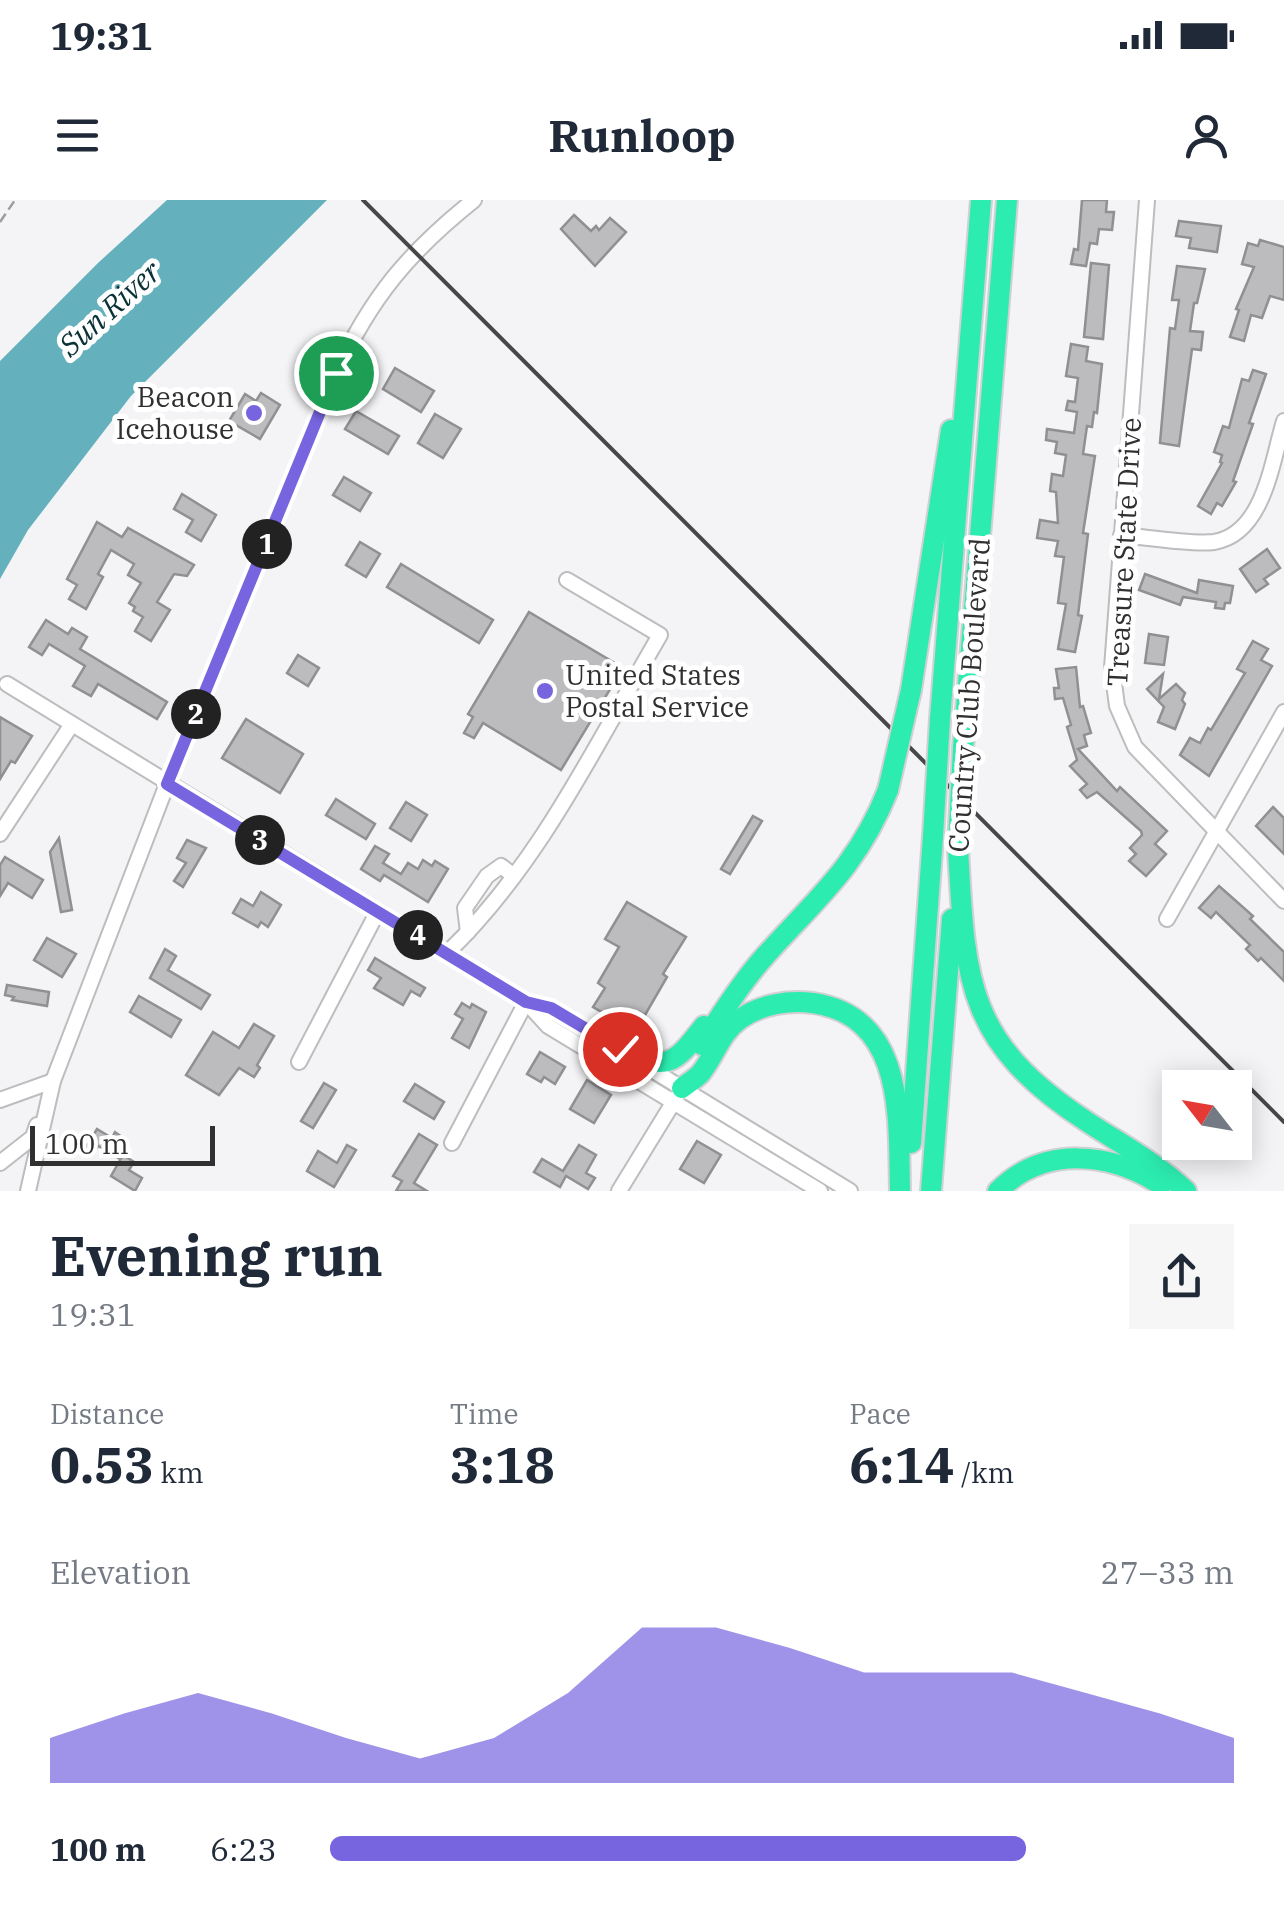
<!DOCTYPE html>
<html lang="en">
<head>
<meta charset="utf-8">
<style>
	body { margin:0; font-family:"IBM Plex Serif",serif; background:#f6f6f7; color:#1f2937; height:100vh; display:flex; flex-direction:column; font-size:38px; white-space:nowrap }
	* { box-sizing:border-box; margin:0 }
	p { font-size:32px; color:#747a83 }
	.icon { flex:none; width:55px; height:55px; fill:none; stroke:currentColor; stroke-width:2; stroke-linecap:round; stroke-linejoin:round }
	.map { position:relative; height:991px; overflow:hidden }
	.details { display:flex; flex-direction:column; background:#fff; flex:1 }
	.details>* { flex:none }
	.needle { width:65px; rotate:301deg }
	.fabs { position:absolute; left:1162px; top:870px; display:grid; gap:20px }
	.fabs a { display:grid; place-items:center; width:90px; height:90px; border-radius:0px; background:#fff; box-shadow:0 5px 25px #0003; font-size:50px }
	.scale { position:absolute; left:30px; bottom:25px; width:185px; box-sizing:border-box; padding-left:10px; border:5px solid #303031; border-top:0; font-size:28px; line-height:35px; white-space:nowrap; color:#303031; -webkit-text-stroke:8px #fff; paint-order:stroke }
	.pin { position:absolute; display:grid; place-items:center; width:85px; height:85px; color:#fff; margin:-42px; border:5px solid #fff; border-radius:50%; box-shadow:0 2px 10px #0007 }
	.km { position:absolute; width:50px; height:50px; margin:-25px; border-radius:50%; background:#222; color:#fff; font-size:28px; line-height:50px; text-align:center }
	.round { display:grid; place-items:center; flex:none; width:105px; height:105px; border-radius:0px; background:#f6f6f7 }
	.summary { display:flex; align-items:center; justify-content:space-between; height:170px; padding:0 50px }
	h1 { font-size:55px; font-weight:700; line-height:75px }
	.metrics { display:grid; grid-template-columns:repeat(3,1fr); gap:15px; height:170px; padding:10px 50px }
	.metrics div { display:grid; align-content:center }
	.metrics b { font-size:50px; font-weight:700 }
	.metrics small { font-size:28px; font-weight:400 }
	.metrics p { font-size:28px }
	.chart { height:280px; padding:20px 50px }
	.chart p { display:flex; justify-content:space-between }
	.chart svg { width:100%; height:180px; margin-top:10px; fill:#7765e0; opacity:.7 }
	ul { padding:0 50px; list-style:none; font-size:32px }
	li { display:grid; grid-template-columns:160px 120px 1fr; align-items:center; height:75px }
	li i { height:25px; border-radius:12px; background:#7765e0 }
	.status { display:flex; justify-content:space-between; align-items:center; height:70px; padding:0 50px; background:#fff; direction:ltr }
	.status svg { height:28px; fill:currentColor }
	header { display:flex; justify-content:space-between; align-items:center; height:130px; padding:0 50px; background:#fff; font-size:45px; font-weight:700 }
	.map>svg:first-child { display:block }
</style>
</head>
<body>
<div class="status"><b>19:31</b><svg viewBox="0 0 49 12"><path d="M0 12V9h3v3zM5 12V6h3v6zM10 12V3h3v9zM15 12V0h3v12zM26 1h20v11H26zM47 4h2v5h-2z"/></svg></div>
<header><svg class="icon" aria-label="menu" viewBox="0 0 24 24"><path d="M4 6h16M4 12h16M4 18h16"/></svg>Runloop<svg class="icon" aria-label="person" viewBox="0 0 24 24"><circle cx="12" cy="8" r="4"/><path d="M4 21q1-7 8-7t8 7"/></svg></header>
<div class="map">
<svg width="1284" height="991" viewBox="0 0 1284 991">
	<rect width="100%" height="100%" fill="#f4f4f7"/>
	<path fill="#64b1bd" d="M167 0H327L131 196 28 330 0 379V161L98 63Z"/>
	<g fill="#bcbcbe" stroke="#909092" stroke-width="2.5">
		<path d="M1082 0H1107L1106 12H1114L1112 30 1099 29 1097 44 1090 43 1086 66 1071 64 1074 49 1078 50Z"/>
		<path d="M574 15 591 31 596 26 599 30 610 18 626 32 595 66 561 29Z"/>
		<path d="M1179 21 1221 26 1217 52 1189 48 1191 38 1176 36Z"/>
		<path d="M1260 40 1284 47V100L1270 96 1262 118 1251 115 1244 141 1230 137 1239 110 1236 109 1254 67 1242 64 1248 43 1258 46Z"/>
		<path d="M1091 63 1109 65 1103 139 1084 137Z"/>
		<path d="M1177 66 1205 69 1197 103H1194L1190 131 1203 132 1201 150 1192 149 1179 246 1160 243 1170 128 1175 129 1179 100H1172Z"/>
		<path d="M1071 144 1088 147 1086 161 1102 164 1097 213 1094 212 1092 227 1087 226 1083 254 1095 256 1083 333 1088 334 1078 415 1082 416 1075 452 1058 449 1066 404 1058 403 1064 357 1055 356 1058 341 1037 338 1040 320 1058 323 1056 292 1050 291 1052 274 1063 276 1066 255 1055 253 1057 242 1046 240 1047 229 1074 233 1077 212 1066 210 1068 201 1075 202 1078 178 1066 176Z"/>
		<path d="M395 168 434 191 421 212 383 189Z"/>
		<path d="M1253 170 1266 174 1249 223 1253 224 1233 281 1236 282 1222 306 1217 303 1211 314 1198 306 1222 263 1220 262 1222 255 1214 252 1223 226 1229 228 1242 179 1249 181Z"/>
		<path d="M261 193 280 205 260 239 229 221 245 194 256 201Z"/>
		<path d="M356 211 399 236 388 254 345 229Z"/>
		<path d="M435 214 461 229 443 258 418 243Z"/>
		<path d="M344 277 371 293 360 311 333 295Z"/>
		<path d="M182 294 216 315 201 341 186 332 193 320 174 309Z"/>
		<path d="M97 322 122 337 128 328 194 365 187 376 174 374 157 402 170 410 151 441 135 431 143 417 133 411 135 407 129 403 141 383 128 375 134 364 111 350 98 374 103 377 86 409 69 399 77 385 67 379Z"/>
		<path d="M360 342 380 354 366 377 346 365Z"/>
		<path d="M1267 349 1280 368 1264 379 1268 384 1256 392 1240 369Z"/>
		<path d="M401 364 493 420 479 443 387 387Z"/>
		<path d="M1145 374 1197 393 1199 380 1233 386 1230 403H1225L1224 409 1215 408 1216 402 1183 397 1180 405 1139 390Z"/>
		<path d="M529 412 623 468 561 570 483 523 474 538 464 533 473 517 468 514Z"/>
		<path d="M46 420 68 434 72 428 87 437 80 449 167 502 157 519 98 484 91 496 73 486 85 466 49 444 42 455 29 447Z"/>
		<path d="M1149 434 1168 437 1164 465 1145 463Z"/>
		<path d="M1253 441 1268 449 1261 460 1272 466 1209 576 1180 555 1190 538 1200 543 1208 528 1211 530 1245 473 1237 469Z"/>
		<path d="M298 455 319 468 308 486 287 473Z"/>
		<path d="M1076 467 1080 507 1083 506 1091 533 1084 535 1087 546 1078 549 1117 591 1120 587 1167 631 1155 644 1166 654 1146 676 1129 661 1136 654 1130 648 1142 635 1141 631 1097 592 1087 598 1080 590 1087 584 1070 566 1077 560 1067 527 1071 525 1063 498 1055 499 1054 488H1059L1056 469Z"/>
		<path d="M1163 474 1159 499 1176 484 1185 493 1182 500 1185 504 1175 529 1158 522 1164 507 1147 489Z"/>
		<path d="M0 517 32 536 15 563 11 561 0 579Z"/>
		<path d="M246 519 303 554 280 593 222 558Z"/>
		<path d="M336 599 375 624 366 639 326 615Z"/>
		<path d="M406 602 427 615 411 641 390 628Z"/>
		<path d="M1273 607 1284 618V654L1256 626Z"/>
		<path d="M753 616 762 621 730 674 721 669Z"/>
		<path d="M59 638 72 710 61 712 50 652Z"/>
		<path d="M187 640 206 648 183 687 174 681 186 663 177 658Z"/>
		<path d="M375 646 389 654 383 663 401 674 408 663 418 669 423 660 432 666 435 661 448 669 428 702 384 675 380 681 361 669Z"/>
		<path d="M5 657 43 680 32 698 8 683 0 696V665Z"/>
		<path d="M1219 686 1253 716 1250 719 1284 752V781L1261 758 1258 761 1246 749 1250 745 1216 712 1211 718 1199 708Z"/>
		<path d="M261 692 281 705 268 727 261 722 258 727 233 713 241 699 253 706Z"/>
		<path d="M627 702 686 737 663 774 667 777 645 815 639 812 629 828 593 807 605 788 598 783 619 747 605 739Z"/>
		<path d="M47 738 76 754 62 777 34 760Z"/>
		<path d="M165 749 176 756 168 770 210 795 201 809 150 778Z"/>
		<path d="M375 758 425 788 420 796 411 791 403 805 374 788 381 778 368 770Z"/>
		<path d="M7 785 49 792 47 806 12 800 14 797 5 795Z"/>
		<path d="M139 796 181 820 171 837 130 812Z"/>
		<path d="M462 803 470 808 472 804 486 812 469 848 452 838 463 819 455 814Z"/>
		<path d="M254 824 274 836 257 865 260 868 254 877 239 868 219 895 186 875 213 832 239 848Z"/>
		<path d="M540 852 565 867 555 884 544 877 541 882 527 874Z"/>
		<path d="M587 880 611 895 594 923 570 909Z"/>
		<path d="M324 883 336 890 313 928 301 921Z"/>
		<path d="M415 884 444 902 434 919 404 901Z"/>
		<path d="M97 929 112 938 115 932 125 939 122 944 127 947 120 959 98 946 94 952 86 947Z"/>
		<path d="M419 934 437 945 414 983 427 991H396L402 981 393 976Z"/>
		<path d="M697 941 721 955 704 983 680 969Z"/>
		<path d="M347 945 356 950 334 987 307 971 318 951 337 963Z"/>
		<path d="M579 945 596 955 586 973 595 978 588 989 566 976 560 987 534 972 542 959 563 971Z"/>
		<path d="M123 955 134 962 129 970 142 978 135 991 111 976Z"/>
	</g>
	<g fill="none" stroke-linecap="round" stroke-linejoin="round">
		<defs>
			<g id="minor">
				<path d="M1147 0 1112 468 1117 506 1135 547 1284 701"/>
				<path d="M1121 335C1145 337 1192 345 1214 342 1264 334 1272 261 1284 221"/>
				<path d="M7 484 526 802 548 826 820 991"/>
				<path d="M0 634 72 524"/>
				<path d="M1167 719 1284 512"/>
				<path d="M468 732 465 708 487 676 501 666 514 676"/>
				<path d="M447 753C539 665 596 544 660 435L567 380"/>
				<path d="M527 803 551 808 850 991"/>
				<path d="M299 862 378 711"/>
				<path d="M0 900 53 881"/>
				<path d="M452 943 526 802"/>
				<path d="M0 963 33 937 37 925"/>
				<path d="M28 991 53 881 167 584 336 173C371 97 409 52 474 0"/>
				<path d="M619 991 676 898"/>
			</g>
			<g id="highway">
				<path d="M911 490 951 230"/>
				<path d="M940 519 981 0"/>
				<path d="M963 548 1007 0"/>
				<path d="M958 648C965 781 966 842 1086 921 1119 943 1157 963 1186 991"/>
				<path d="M702 845C721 814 741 783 765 756 817 698 858 666 888 590"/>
				<path d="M620 849C668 871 673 866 704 826"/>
				<path d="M682 888C687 884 695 879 700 874 715 856 720 833 740 819 761 804 789 800 813 803 907 817 898 921 900 991"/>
				<path d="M911 943 933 636"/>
				<path d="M931 991 952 719"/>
				<path d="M998 991C1044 945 1110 952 1161 985"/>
			</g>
		</defs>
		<use href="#minor" stroke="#bdbdbf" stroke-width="18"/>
		<use href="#highway" stroke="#d1d1d2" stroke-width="24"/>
		<path stroke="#9d9d9f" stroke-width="2.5" stroke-dasharray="10 5" stroke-linecap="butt" d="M0 22 15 0"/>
		<use href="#minor" stroke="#fff" stroke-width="14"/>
		<use href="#highway" stroke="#2cecb0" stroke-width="20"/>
		<path stroke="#474748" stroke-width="4" d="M363 0 1284 922"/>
		<defs>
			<g id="highway-bridge">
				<path d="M888 590 911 490"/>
				<path d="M933 636 940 519"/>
				<path d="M958 648 963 548"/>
			</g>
		</defs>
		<use href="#highway-bridge" stroke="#d1d1d2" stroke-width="24" stroke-linecap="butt"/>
		<use href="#highway-bridge" stroke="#2cecb0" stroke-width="20"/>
	</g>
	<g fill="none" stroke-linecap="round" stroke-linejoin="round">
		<defs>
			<path id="route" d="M336 173 167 584 526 802 551 808 620 849"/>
		</defs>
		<use href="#route" stroke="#fff" stroke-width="20"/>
		<use href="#route" stroke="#7765e0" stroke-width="12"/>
	</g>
	<g fill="#7765e0" stroke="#fff" stroke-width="4">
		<circle cx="254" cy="213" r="10"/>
		<circle cx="545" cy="491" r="10"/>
	</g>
	<g text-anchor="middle" stroke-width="10" stroke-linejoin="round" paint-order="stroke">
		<g font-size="28" fill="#303031" stroke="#fff" text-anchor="end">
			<text x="234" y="207">Beacon<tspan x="234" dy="32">Icehouse</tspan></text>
			<text x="565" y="485" text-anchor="start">United States<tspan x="565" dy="32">Postal Service</tspan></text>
		</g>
		<g font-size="28" fill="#303031" stroke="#fff">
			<text transform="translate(1124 352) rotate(-87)" y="10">Treasure State Drive</text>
			<text transform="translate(969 495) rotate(-86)" y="10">Country Club Boulevard</text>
		</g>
		<g font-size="30" font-style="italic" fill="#0a3136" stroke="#fff">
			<text transform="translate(110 109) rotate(-42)" y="10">Sun River</text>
		</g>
	</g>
</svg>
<div class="fabs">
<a><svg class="needle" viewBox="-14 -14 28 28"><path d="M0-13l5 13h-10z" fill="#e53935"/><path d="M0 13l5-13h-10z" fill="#747a83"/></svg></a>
</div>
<div class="scale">100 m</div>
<div class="pin" style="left:336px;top:173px;background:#1e9e55"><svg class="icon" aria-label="arrive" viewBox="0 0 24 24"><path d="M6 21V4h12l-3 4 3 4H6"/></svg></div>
<div class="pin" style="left:620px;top:849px;background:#d93025"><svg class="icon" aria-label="check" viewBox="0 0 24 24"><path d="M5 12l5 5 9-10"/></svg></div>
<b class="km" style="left:267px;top:344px">1</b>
<b class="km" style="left:196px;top:514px">2</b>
<b class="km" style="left:260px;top:640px">3</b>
<b class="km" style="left:418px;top:735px">4</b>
</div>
<section class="details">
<div class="summary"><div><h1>Evening run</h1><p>19:31</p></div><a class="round"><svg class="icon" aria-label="share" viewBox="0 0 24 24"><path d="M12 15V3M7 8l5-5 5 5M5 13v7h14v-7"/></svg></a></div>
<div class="metrics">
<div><p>Distance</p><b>0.53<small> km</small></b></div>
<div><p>Time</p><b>3:18</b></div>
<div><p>Pace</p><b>6:14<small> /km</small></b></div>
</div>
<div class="chart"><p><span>Elevation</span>27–33 m</p>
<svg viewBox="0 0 160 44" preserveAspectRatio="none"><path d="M0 44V33L10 27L20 22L30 27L40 33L50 38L60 33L70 22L80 6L90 6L100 11L110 17L120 17L130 17L140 22L150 27L160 33V44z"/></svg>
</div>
<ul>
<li><b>100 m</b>6:23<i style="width:77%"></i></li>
</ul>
</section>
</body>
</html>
